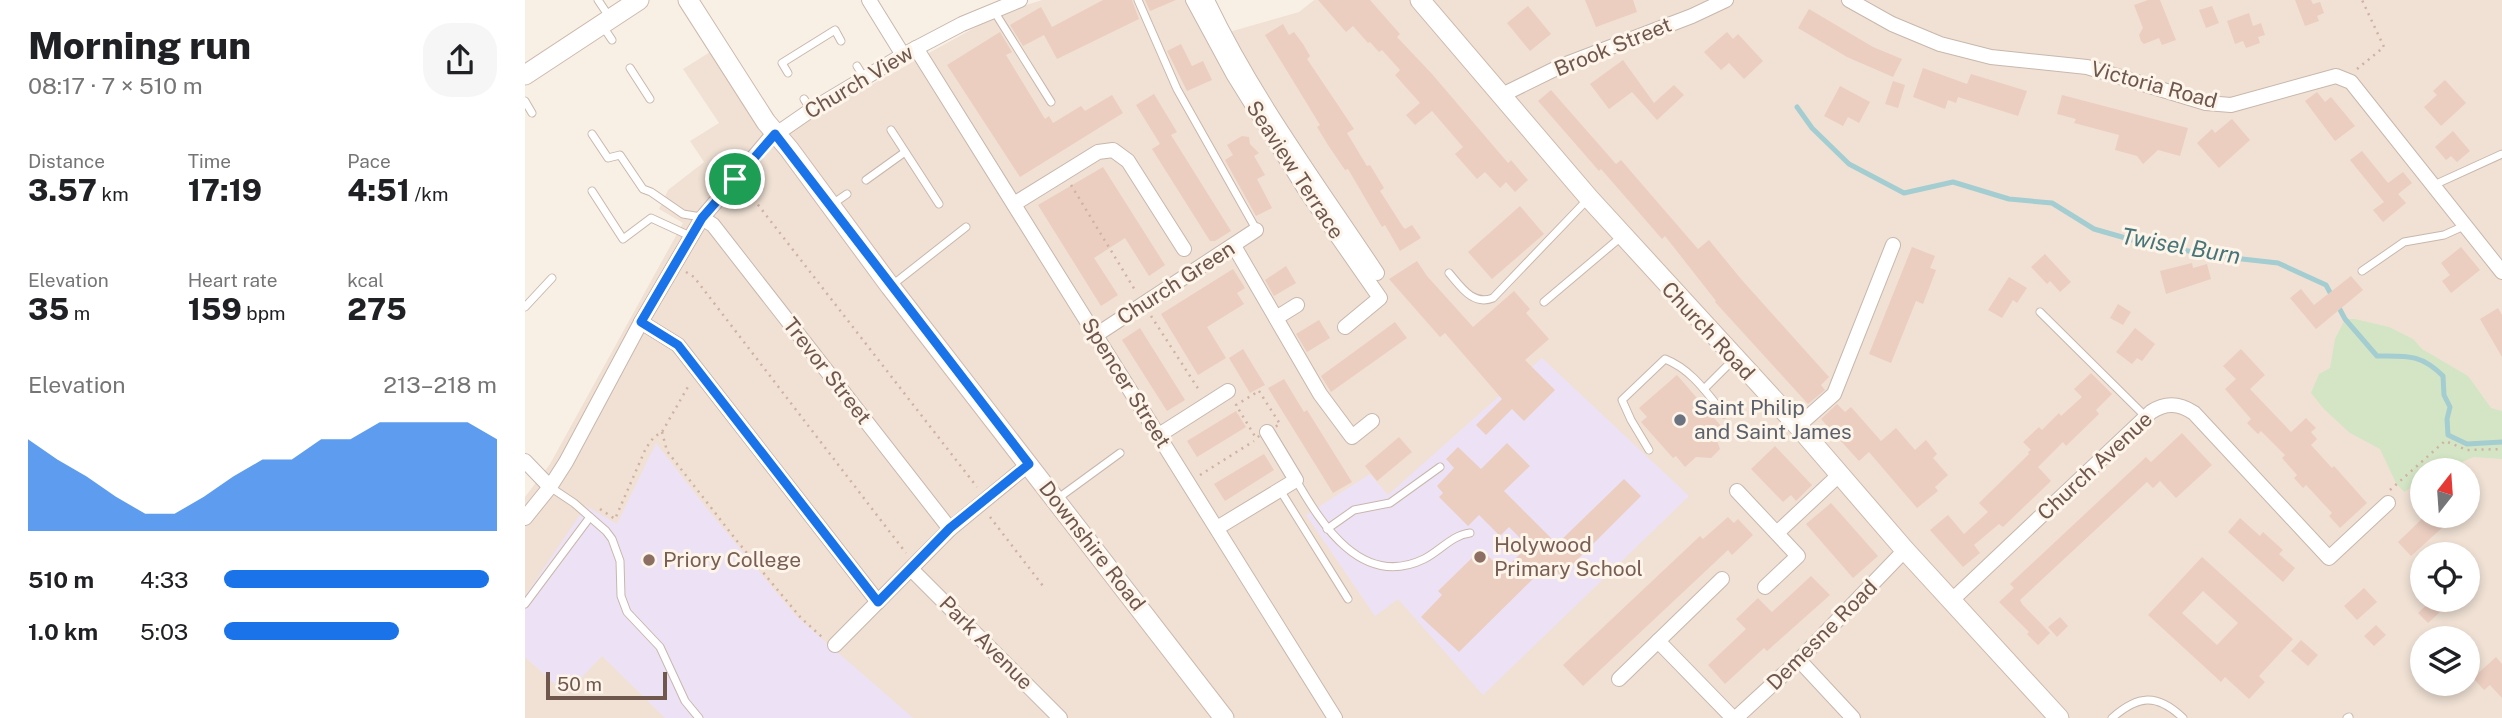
<!DOCTYPE html>
<html lang="en">
<head>
<meta charset="utf-8">
<style>
	body { margin:0; font-family:"Public Sans",sans-serif; background:#f6f6f6; color:#202124; height:100vh; display:flex; flex-direction:column; font-size:26px; white-space:nowrap }
	* { box-sizing:border-box; margin:0 }
	p { font-size:23px; color:#757577 }
	.icon { flex:none; width:38px; height:38px; fill:none; stroke:currentColor; stroke-width:2; stroke-linecap:round; stroke-linejoin:round }
	.map { position:relative; flex:1; overflow:hidden }
	.details { display:flex; flex-direction:column; background:#fff; width:525px }
	.details>* { flex:none }
	.needle { width:46px; rotate:17deg }
	.tools { position:absolute; left:1885px; top:458px; display:grid; gap:14px }
	.tools a { display:grid; place-items:center; width:70px; height:70px; border-radius:50%; background:#fff; box-shadow:0 4px 10px #0003; font-size:35px }
	.scale { position:absolute; left:21px; bottom:18px; width:121px; box-sizing:border-box; padding-left:7px; border:4px solid #6f574d; border-top:0; font-size:19px; line-height:24px; white-space:nowrap; color:#6f574d; -webkit-text-stroke:5px #fdf4ea; paint-order:stroke }
	.pin { position:absolute; display:grid; place-items:center; width:60px; height:60px; color:#fff; margin:-30px; border:4px solid #fff; border-radius:50%; box-shadow:0 2px 7px #0007 }
	.round { display:grid; place-items:center; flex:none; width:74px; height:74px; border-radius:28px; background:#f6f6f6 }
	.head { display:flex; align-items:center; justify-content:space-between; height:119px; padding:0 28px }
	h1 { font-size:38px; font-weight:800; line-height:52px }
	.figures { display:grid; grid-template-columns:repeat(3,1fr); gap:10px; height:119px; padding:7px 28px }
	.figures div { display:grid; align-content:center }
	.figures b { font-size:30px; font-weight:800 }
	.figures small { font-size:19px; font-weight:400 }
	.figures p { font-size:19px }
	.chart { height:196px; padding:14px 28px }
	.chart p { display:flex; justify-content:space-between }
	.chart svg { width:100%; height:126px; margin-top:7px; fill:#1a73e8; opacity:.7 }
	ul { padding:0 28px; list-style:none; font-size:23px }
	li { display:grid; grid-template-columns:112px 84px 1fr; align-items:center; height:52px }
	li i { height:18px; border-radius:9px; background:#1a73e8 }
	main { display:flex; flex:1; min-height:0 }
	.map>svg:first-child { display:block }
</style>
</head>
<body>
<main>
<section class="details">
<div class="head"><div><h1>Morning run</h1><p>08:17 · 7 × 510 m</p></div><a class="round"><svg class="icon" aria-label="share" viewBox="0 0 24 24"><path d="M12 15V3M7 8l5-5 5 5M5 13v7h14v-7"/></svg></a></div>
<div class="figures">
<div><p>Distance</p><b>3.57<small> km</small></b></div>
<div><p>Time</p><b>17:19</b></div>
<div><p>Pace</p><b>4:51<small> /km</small></b></div>
</div>
<div class="figures">
<div><p>Elevation</p><b>35<small> m</small></b></div>
<div><p>Heart rate</p><b>159<small> bpm</small></b></div>
<div><p>kcal</p><b>275</b></div>
</div>
<div class="chart"><p><span>Elevation</span>213–218 m</p>
<svg viewBox="0 0 160 44" preserveAspectRatio="none"><path d="M0 44V12L10 19L20 25L30 32L40 38L50 38L60 32L70 25L80 19L90 19L100 12L110 12L120 6L130 6L140 6L150 6L160 12V44z"/></svg>
</div>
<ul>
<li><b>510 m</b>4:33<i style="width:97%"></i></li>
<li><b>1.0 km</b>5:03<i style="width:64%"></i></li>
</ul>
</section>
<div class="map">
<svg width="1977" height="718" viewBox="0 0 1977 718">
	<rect width="100%" height="100%" fill="#f9f0e5"/>
	<path fill="#f0e1d4" fill-rule="evenodd" d="M517 0H688L704 32 774 12 789 0H1977V718H0V497L25 464 158 223 134 209 143 190 179 162 165 141 194 123 158 69 185 52 206 55 258 134 476 13ZM1897 471H1942V516H1897ZM1897 555H1942V600H1897ZM1897 639H1942V684H1897Z"/>
	<g fill="#ede2f5">
		<path d="M1017 358 1164 496 958 695 873 599 850 616 781 515 845 474 863 495Z"/>
		<path d="M131 443 183 510 272 617 388 718H140L77 656 41 694 0 657V596L61 506 92 524Z"/>
	</g>
	<path fill="#d4e5c5" d="M1820 319H1830L1864 327 1888 339 1897 349 1943 376 1966 408 1977 411V459L1949 457 1915 471H1897V481L1879 492 1871 483 1855 449 1825 433 1799 409 1786 393 1794 374 1805 368 1810 339Z"/>
	<g fill="none" stroke-linecap="round" stroke-linejoin="round">
		<g stroke="#a3cdd1" stroke-width="5">
			<path d="M1272 107 1287 128 1324 164 1379 193 1428 182 1484 199 1527 203 1569 229 1625 245 1708 258 1753 263 1801 285 1807 296"/>
			<path d="M1812 304 1820 319 1852 356C1883 356 1896 354 1918 376L1919 395 1925 407 1922 419 1923 435 1942 444 1977 442"/>
		</g>
	</g>
	<g fill="#ebcec0" fill-rule="evenodd">
		<path d="M578 0H607L614 19 532 59 519 35 498 46 485 25 516 7 527 27Z"/>
		<path d="M620 0H651L625 11Z"/>
		<path d="M793 0H845L875 34 872 37 907 74 983 163 986 160 1003 180 990 192 981 182 975 188 960 172 952 179 930 154 938 147 907 111 890 125 881 115 895 103 870 75 875 70 857 50 854 52 845 42 843 43 828 26 821 32Z"/>
		<path d="M1060 0H1108L1112 12 1071 27Z"/>
		<path d="M1623 0H1635L1651 40 1637 45 1634 38 1619 44 1616 41 1614 35 1618 28 1609 5Z"/>
		<path d="M1770 0H1786L1788 4 1795 2 1799 13 1792 16 1794 21 1780 26Z"/>
		<path d="M1003 6 1026 34 1005 51 982 23Z"/>
		<path d="M1687 6 1694 23 1681 28 1674 10Z"/>
		<path d="M1284 9 1348 47 1377 59 1368 77 1322 57 1273 28Z"/>
		<path d="M1724 13 1728 26 1736 23 1740 35 1733 37 1735 43 1721 48 1718 41 1710 44 1702 21Z"/>
		<path d="M758 24 764 35 769 32 778 44 785 56 782 59 829 129 822 133 842 166 845 165 859 188 855 191 878 227 880 229 887 225 896 238 875 251 860 225 857 227 823 169 820 170 803 145 792 127 795 125 740 35Z"/>
		<path d="M475 32 487 52 481 55 520 119 524 116 528 123 556 106 560 111 587 95 598 113 495 177 422 65Z"/>
		<path d="M1202 32 1208 39 1213 34 1238 61 1219 79 1204 63 1196 70 1179 52Z"/>
		<path d="M656 44 667 66 678 61 687 80 662 91 642 51Z"/>
		<path d="M1098 60 1129 103 1149 85 1159 95 1132 120 1107 92 1084 109 1065 84Z"/>
		<path d="M1398 68 1442 84 1446 74 1502 91 1493 116 1433 97 1431 103 1423 100 1420 109 1388 97Z"/>
		<path d="M1920 80 1941 103 1916 126 1899 107 1912 95 1908 91Z"/>
		<path d="M1368 81 1380 85 1373 108 1360 104Z"/>
		<path d="M1315 86 1345 102 1334 123 1323 117 1318 126 1299 116Z"/>
		<path d="M1026 90 1091 164 1096 160 1173 249 1184 240 1216 279 1304 377 1296 385 1300 390 1283 404 1190 302 1191 301 1140 236 1137 239 1076 169 1074 171 1013 101Z"/>
		<path d="M1792 92 1800 102 1806 97 1830 126 1810 141 1780 101Z"/>
		<path d="M629 94 652 132 646 135 706 231 690 241H685L627 149 635 144 611 105Z"/>
		<path d="M1537 95 1663 128 1655 156 1633 150 1618 164 1612 156 1590 150 1594 135 1549 123 1551 119 1532 114Z"/>
		<path d="M1707 119 1725 140 1694 168 1672 143 1687 129 1690 133Z"/>
		<path d="M1928 131 1945 151 1932 162 1926 156 1921 160 1910 147Z"/>
		<path d="M717 136 724 137 725 144 734 153 729 156 740 175 732 179 747 208 731 216 700 160 708 155 702 145Z"/>
		<path d="M1837 151 1863 183 1878 172 1887 183 1873 194 1881 203 1858 222 1848 210 1859 202 1825 160Z"/>
		<path d="M578 167 640 265 624 276 600 238 569 258 593 295 576 306 513 205Z"/>
		<path d="M995 206 1019 234 967 279 943 252Z"/>
		<path d="M1387 247 1410 256 1405 268 1411 270 1398 304 1391 301 1366 363 1344 354Z"/>
		<path d="M1936 247 1955 270 1926 293 1917 281 1925 275 1916 263Z"/>
		<path d="M1520 254 1546 282 1535 292 1525 281 1522 284 1506 267Z"/>
		<path d="M892 261 902 276 948 327 989 291 1005 309 1001 313 1024 339 1000 360 1030 390 999 421 987 409 961 435 951 425 977 399 920 333 915 337 864 279Z"/>
		<path d="M1667 263 1668 268 1682 264 1686 279 1641 294 1635 271Z"/>
		<path d="M761 266 771 283 749 296 740 280Z"/>
		<path d="M708 269 720 288 712 293 719 304 682 327 701 358 673 375 636 314Z"/>
		<path d="M1826 276 1838 290 1791 329 1765 298 1776 289 1789 305Z"/>
		<path d="M1484 277 1502 288 1492 303 1488 300 1477 318 1463 310Z"/>
		<path d="M1593 304 1606 312 1598 325 1585 318Z"/>
		<path d="M1973 308 1977 315V357L1955 319Z"/>
		<path d="M794 320 805 338 782 352 771 334Z"/>
		<path d="M870 322 882 338 806 392 796 376Z"/>
		<path d="M615 328 660 400 642 411 597 340Z"/>
		<path d="M1610 328 1630 344 1617 361 1612 358 1607 364 1591 352Z"/>
		<path d="M718 349 740 385 725 393 704 358Z"/>
		<path d="M1716 349 1740 375 1725 389 1766 432 1781 418 1791 428 1786 432 1792 439 1786 445 1807 468 1809 466 1842 503 1815 528 1804 516 1807 513 1781 485 1778 488 1769 478 1772 475 1757 458 1760 455 1736 431 1733 434 1722 423 1726 419 1700 389 1711 379 1698 366Z"/>
		<path d="M1566 373 1587 394 1571 410 1574 414 1541 446 1538 442 1513 467 1526 481 1478 527 1474 524 1449 545 1455 553 1438 567 1405 530 1423 515 1439 534 1463 512 1454 503 1504 454 1503 452 1506 450 1498 442 1514 427 1517 430 1534 413 1536 416 1557 397 1549 389Z"/>
		<path d="M1152 375 1196 426 1189 432 1195 449 1186 458 1171 457 1160 467 1151 456 1148 458 1116 422 1122 417 1114 408Z"/>
		<path d="M759 379 779 412 782 410 827 482 808 493 743 388Z"/>
		<path d="M1312 404 1320 412 1326 407 1356 441 1371 428 1390 450 1401 440 1412 454 1408 458 1423 475 1410 487 1413 491 1392 508 1344 452 1334 461 1296 419Z"/>
		<path d="M711 411 721 427 672 457 662 441Z"/>
		<path d="M1657 433 1687 465 1651 498 1635 481 1628 488 1622 482 1495 600 1497 604 1525 633 1513 645 1502 634 1504 632 1474 602 1489 588 1485 584 1621 457 1626 462Z"/>
		<path d="M874 437 887 452 852 481 840 466Z"/>
		<path d="M982 443 1005 466 979 491 1032 544 1099 479 1116 496 1036 576 1029 569 1021 577 1015 572 934 652 896 617 917 595 913 591 956 549 978 571 1003 546 984 527 975 536 954 515 943 526 914 497 918 493 912 486 929 468 921 459 933 447 956 469Z"/>
		<path d="M1250 446 1287 485 1271 501 1266 495 1258 502 1226 469Z"/>
		<path d="M739 454 749 470 700 501 689 484Z"/>
		<path d="M1306 503 1353 556 1328 578 1281 524Z"/>
		<path d="M1900 516H1930L1886 556 1873 542Z"/>
		<path d="M1203 517 1209 523 1213 519 1228 535 1207 555 1203 550 1058 686 1038 665 1175 536 1178 539Z"/>
		<path d="M1715 518 1735 536 1738 532 1758 550 1754 554 1770 568 1758 582 1703 532Z"/>
		<path d="M1677 557 1768 639 1734 676 1740 682 1724 699 1700 677 1696 682 1623 615ZM1678 591 1713 623 1692 645 1657 613Z"/>
		<path d="M1286 576 1305 595 1242 651 1239 648 1200 684 1183 665 1221 629 1211 619 1233 598 1247 612Z"/>
		<path d="M1839 588 1852 602 1832 620 1819 606Z"/>
		<path d="M1907 600H1928L1903 623 1893 613Z"/>
		<path d="M1535 617 1543 626 1532 637 1523 627Z"/>
		<path d="M1851 625 1861 635 1849 646 1839 636Z"/>
		<path d="M1776 640 1793 655 1783 666 1766 651Z"/>
		<path d="M1971 657 1977 664V698L1965 685 1959 690 1948 678Z"/>
	</g>
	<g fill="none" stroke-linecap="round" stroke-linejoin="round">
		<defs>
			<g id="lane">
				<path d="M73 0 85 18"/>
				<path d="M613 0 652 89 731 229"/>
				<path d="M469 11 526 102"/>
				<path d="M77 25 87 40"/>
				<path d="M332 66 340 79"/>
				<path d="M105 68 125 99"/>
				<path d="M263 73 257 63 310 30 316 41"/>
				<path d="M279 99 286 110"/>
				<path d="M0 101 7 113"/>
				<path d="M366 130 414 204"/>
				<path d="M67 134 83 158 95 155 118 189 126 192 158 214 176 217"/>
				<path d="M341 180 380 152"/>
				<path d="M1909 185 1977 154"/>
				<path d="M67 191 98 239 126 218 165 236"/>
				<path d="M306 205 322 194"/>
				<path d="M1837 271 1879 242 1919 235 1939 226"/>
				<path d="M924 273C936 287 948 306 968 298L1063 199"/>
				<path d="M366 286 441 227"/>
				<path d="M1019 302 1096 237"/>
				<path d="M0 307 27 278"/>
				<path d="M1515 312 1621 417"/>
				<path d="M1179 389 1209 359"/>
				<path d="M1124 450 1106 420 1097 400 1140 359C1166 369 1182 393 1199 414"/>
				<path d="M771 480C797 525 837 589 899 559 915 551 927 535 945 533"/>
				<path d="M25 487 49 503 81 531 87 539 95 561 96 596 102 612 135 647 160 701 174 718"/>
				<path d="M755 490 823 599"/>
				<path d="M532 499 595 453"/>
				<path d="M802 529 829 510 865 503 915 467"/>
				<path d="M0 604 65 517"/>
				<path d="M1587 718C1613 695 1632 693 1658 718"/>
				<path d="M1822 718 1824 717"/>
			</g>
			<g id="street">
				<path d="M344 0 378 55"/>
				<path d="M668 0 708 74 782 193 855 298 820 327"/>
				<path d="M682 0C728 97 793 184 852 273"/>
				<path d="M1324 0 1367 24 1415 44 1466 57 1562 67 1681 103 1706 105 1811 76 1826 82 1977 272"/>
				<path d="M391 48 810 718"/>
				<path d="M975 96 1036 66 1167 16 1201 0"/>
				<path d="M489 204 573 152 588 150 603 161 659 249"/>
				<path d="M177 218 188 225 425 529"/>
				<path d="M709 246 795 394 827 437 847 421"/>
				<path d="M751 318 772 305"/>
				<path d="M116 322 153 345 353 602"/>
				<path d="M571 335 731 230"/>
				<path d="M1273 426 1309 394 1368 245"/>
				<path d="M634 435 703 391"/>
				<path d="M0 461 25 487"/>
				<path d="M1212 491 1273 556 1240 587"/>
				<path d="M0 518 25 487 41 462 116 322 177 218 244 139 286 110 378 55 437 24 495 0"/>
				<path d="M692 528 771 480 742 432"/>
				<path d="M1252 533 1315 474"/>
				<path d="M386 569 535 718"/>
				<path d="M1426 601 1626 412C1641 402 1654 403 1669 413L1804 558 1863 503"/>
				<path d="M1133 641 1208 718"/>
				<path d="M310 645 425 529 504 464"/>
				<path d="M1274 660 1328 718"/>
				<path d="M1094 679 1197 579"/>
				<path d="M1211 718 1274 660 1380 550"/>
			</g>
			<g id="secondary">
				<path d="M163 0 241 122 264 149 365 286 699 718"/>
				<path d="M895 0 1064 198 1273 426 1380 550 1534 718"/>
				<path d="M0 75 114 0"/>
			</g>
		</defs>
		<use href="#lane" stroke="#c9b7ac" stroke-width="9"/>
		<use href="#street" stroke="#c9b7ac" stroke-width="16"/>
		<use href="#secondary" stroke="#ceb9ad" stroke-width="21"/>
		<g stroke="#d0b1a3" stroke-width="2.5" stroke-dasharray="2 5" stroke-linecap="butt">
			<path d="M1832 69 1859 47 1837 0"/>
			<path d="M546 185 610 290"/>
			<path d="M220 188 452 487"/>
			<path d="M161 272 169 277 381 553"/>
			<path d="M626 316 674 390"/>
			<path d="M734 391 755 424 731 438 711 405Z"/>
			<path d="M137 432 142 451 212 541 276 618 297 637"/>
			<path d="M675 475 729 441"/>
			<path d="M1865 490 1920 441 1942 450 1977 449"/>
			<path d="M75 509 90 519 121 448 129 437 137 432 164 385"/>
			<path d="M465 517 518 586"/>
		</g>
		<use href="#lane" stroke="#fff" stroke-width="7"/>
		<use href="#street" stroke="#fff" stroke-width="14"/>
		<use href="#secondary" stroke="#fff" stroke-width="19"/>
	</g>
	<g fill="none" stroke-linecap="round" stroke-linejoin="round">
		<defs>
			<path id="route" d="M250 134 504 464 425 528 353 602 153 345 116 322 177 218Z"/>
		</defs>
		<use href="#route" stroke="#fff" stroke-width="14"/>
		<use href="#route" stroke="#1a73e8" stroke-width="9"/>
	</g>
	<circle fill="#6b7280" stroke="#fdf4ea" stroke-width="2.5" cx="1155" cy="420" r="7"/>
	<g fill="#8d6e63" stroke="#fdf4ea" stroke-width="2.5">
		<circle cx="955" cy="557" r="7"/>
		<circle cx="124" cy="560" r="7"/>
	</g>
	<g text-anchor="middle" stroke-width="6" stroke-linejoin="round" paint-order="stroke">
		<g font-size="21" fill="#6f574d" stroke="#fdf4ea">
			<text transform="translate(1088 47) rotate(-22)" y="7">Brook Street</text>
			<text transform="translate(334 82) rotate(-31)" y="7">Church View</text>
			<text transform="translate(1629 85) rotate(15)" y="7">Victoria Road</text>
			<text transform="translate(770 170) rotate(57)" y="7">Seaview Terrace</text>
			<text transform="translate(651 283) rotate(-33)" y="7">Church Green</text>
			<text transform="translate(1183 331) rotate(47)" y="7">Church Road</text>
			<text transform="translate(302 371) rotate(52)" y="7">Trevor Street</text>
			<text transform="translate(601 383) rotate(58)" y="7">Spencer Street</text>
			<text transform="translate(1570 466) rotate(-43)" y="7">Church Avenue</text>
			<text transform="translate(567 546) rotate(52)" y="7">Downshire Road</text>
			<text transform="translate(1297 635) rotate(-45)" y="7">Demesne Road</text>
			<text transform="translate(461 643) rotate(45)" y="7">Park Avenue</text>
		</g>
		<g font-size="21" fill="#5b616d" stroke="#fdf4ea" text-anchor="start">
			<text x="1169" y="415">Saint Philip<tspan x="1169" dy="24">and Saint James</tspan></text>
		</g>
		<g font-size="21" fill="#785e54" stroke="#fdf4ea" text-anchor="start">
			<text x="969" y="552">Holywood<tspan x="969" dy="24">Primary School</tspan></text>
			<text x="138" y="567">Priory College</text>
		</g>
		<g font-size="23" font-style="italic" fill="#477479" stroke="#fdf4ea">
			<text transform="translate(1656 246) rotate(10)" y="8">Twisel Burn</text>
		</g>
	</g>
</svg>
<div class="tools">
<a><svg class="needle" viewBox="-14 -14 28 28"><path d="M0-13l5 13h-10z" fill="#e53935"/><path d="M0 13l5-13h-10z" fill="#757577"/></svg></a>
<a><svg class="icon" aria-label="locate" viewBox="0 0 24 24"><circle cx="12" cy="12" r="6"/><path d="M12 2v4M12 18v4M2 12h4M18 12h4"/></svg></a>
<a><svg class="icon" aria-label="layers" viewBox="0 0 24 24"><path d="M12 4l9 5-9 5-9-5zM3 14l9 5 9-5"/></svg></a>
</div>
<div class="scale">50 m</div>
<div class="pin" style="left:210px;top:179px;background:#1e9e55"><svg class="icon" aria-label="arrive" viewBox="0 0 24 24"><path d="M6 21V4h12l-3 4 3 4H6"/></svg></div>
</div>
</main>
</body>
</html>
